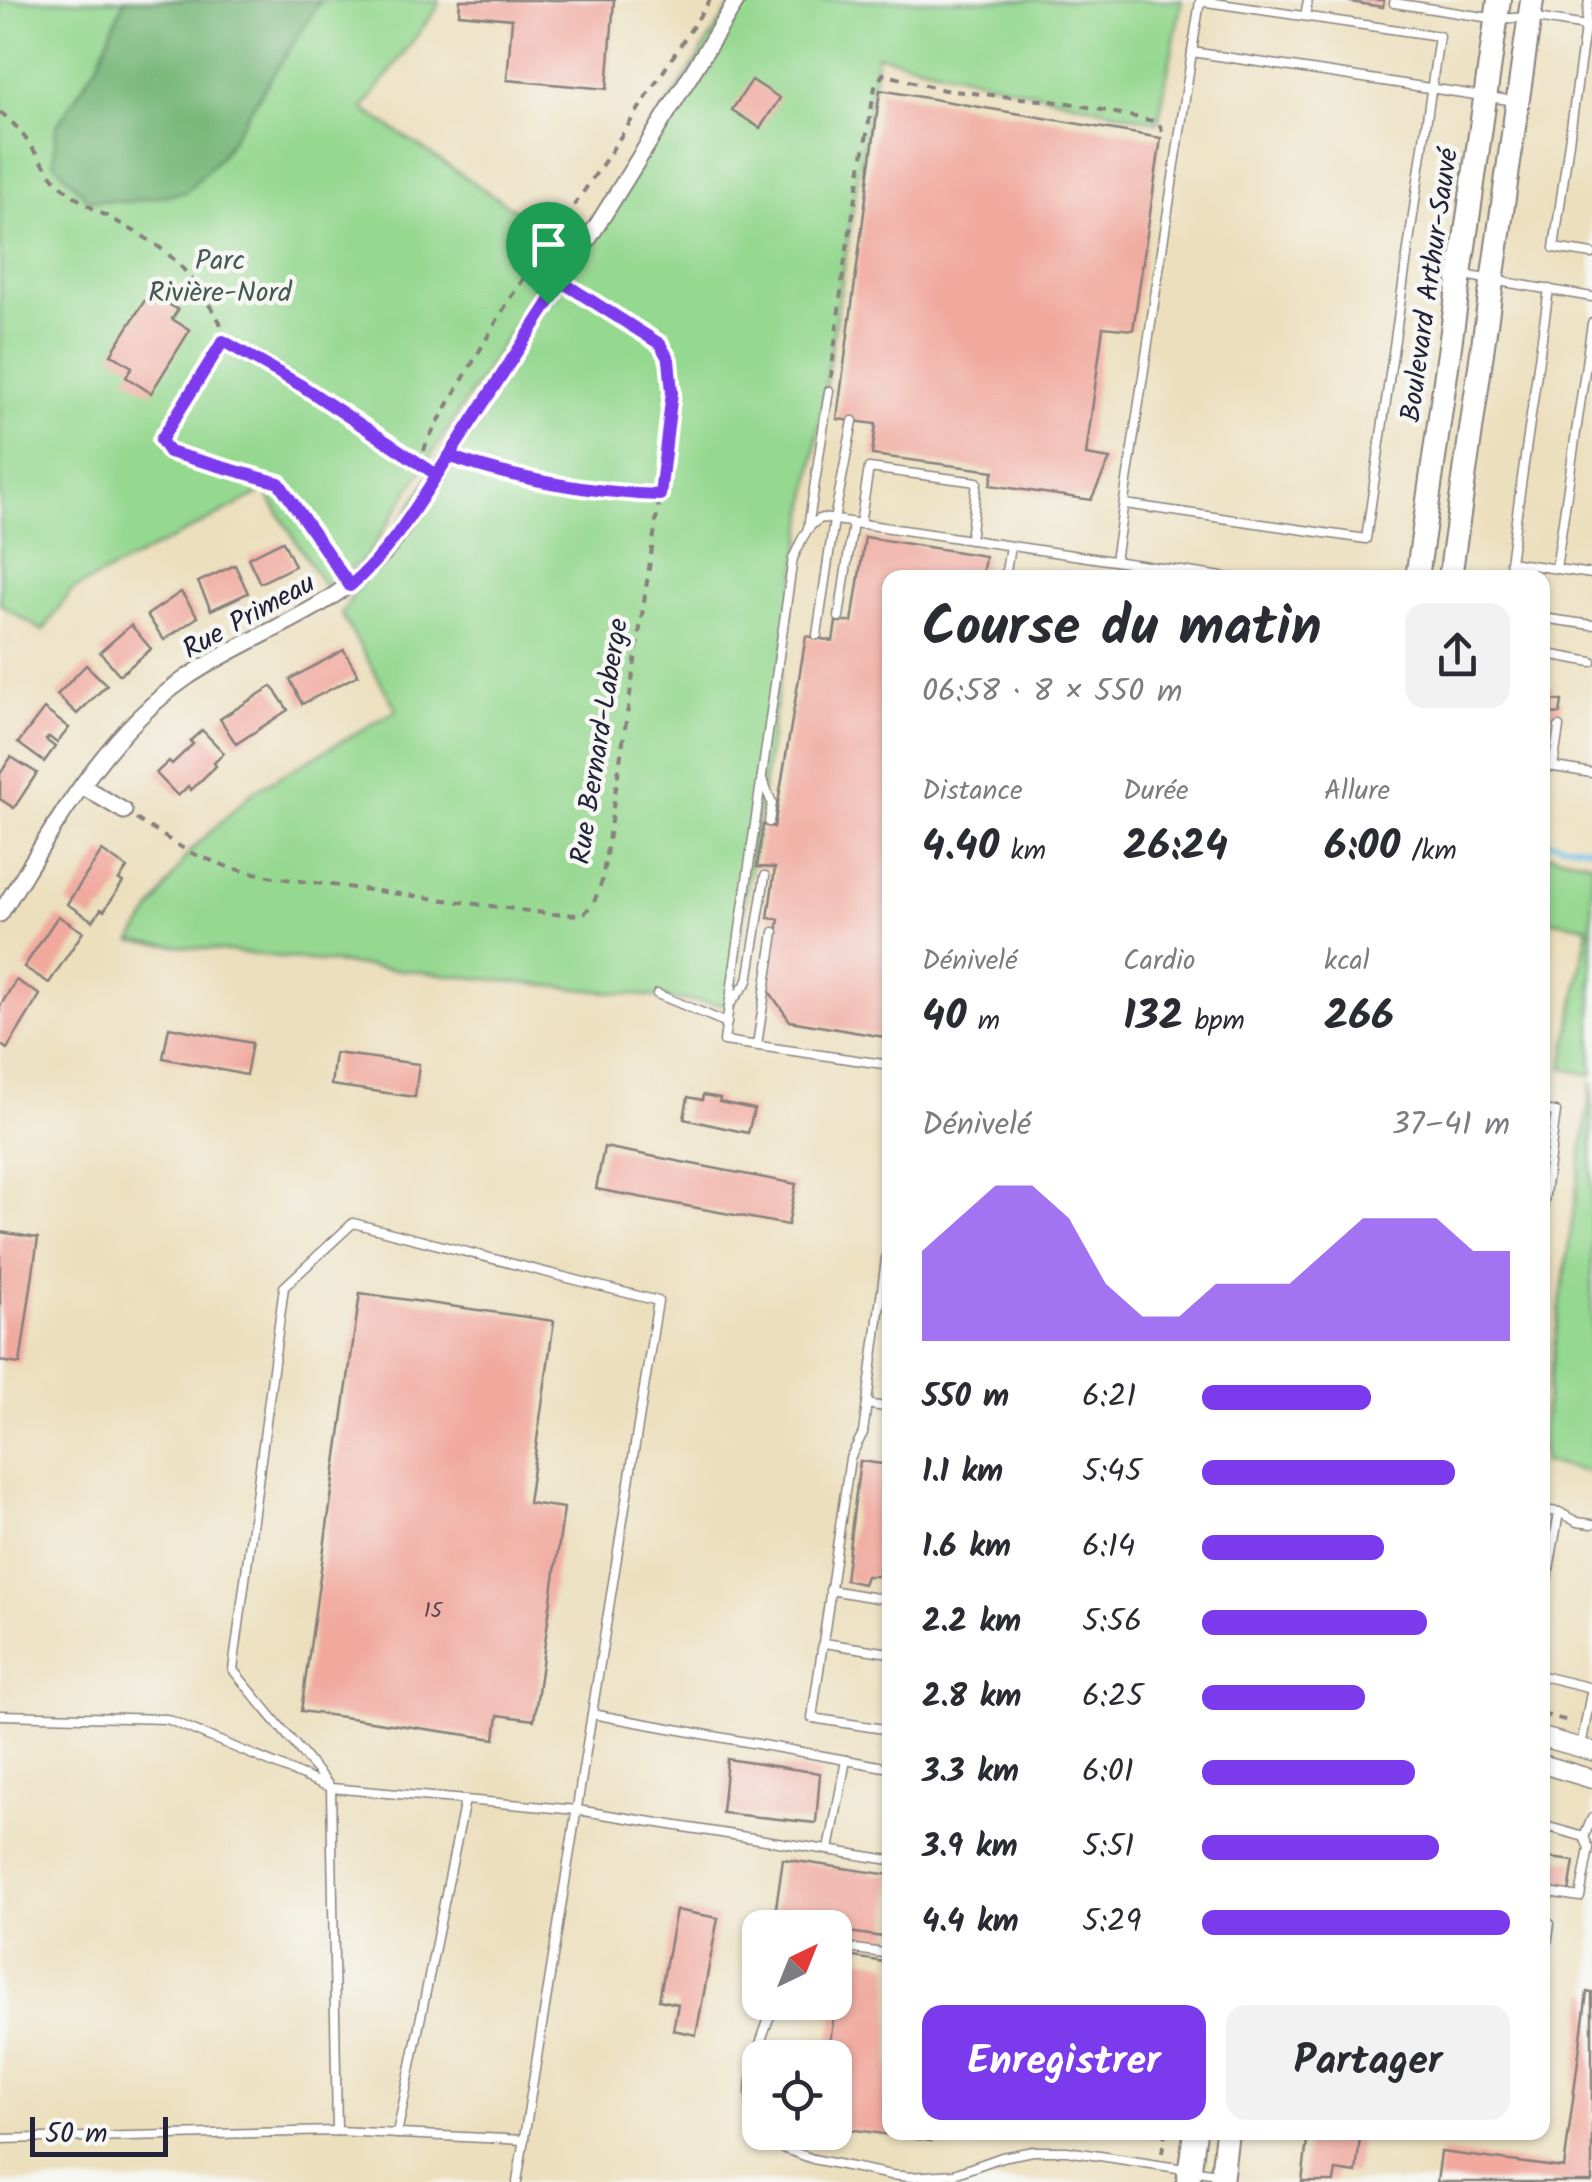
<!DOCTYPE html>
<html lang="fr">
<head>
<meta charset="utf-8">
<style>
	body { margin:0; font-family:Kalam,sans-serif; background:#f2f2f3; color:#2b2b33; height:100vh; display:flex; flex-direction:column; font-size:38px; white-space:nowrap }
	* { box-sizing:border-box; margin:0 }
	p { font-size:32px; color:#7c7c81 }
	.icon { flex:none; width:55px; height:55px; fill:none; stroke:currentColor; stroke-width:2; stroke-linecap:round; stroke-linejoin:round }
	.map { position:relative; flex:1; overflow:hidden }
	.details { position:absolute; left:882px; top:570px; width:668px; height:1570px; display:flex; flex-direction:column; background:#fff; border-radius:20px; box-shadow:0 2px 8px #0004 }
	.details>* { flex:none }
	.needle { width:65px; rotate:43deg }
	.controls { position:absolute; left:742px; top:1910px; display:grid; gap:20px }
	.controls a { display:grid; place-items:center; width:110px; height:110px; border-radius:20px; background:#fff; box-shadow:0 2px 8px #0004; font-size:50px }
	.scale { position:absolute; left:30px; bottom:25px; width:138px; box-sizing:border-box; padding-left:10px; border:5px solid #22223b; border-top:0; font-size:28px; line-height:35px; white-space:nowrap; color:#22223b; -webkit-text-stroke:8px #f6f6f2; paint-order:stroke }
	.pin { position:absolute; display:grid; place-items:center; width:85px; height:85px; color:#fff; margin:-102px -42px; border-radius:50% 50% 50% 0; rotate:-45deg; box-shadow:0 0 10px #0007 }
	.pin .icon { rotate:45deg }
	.round { display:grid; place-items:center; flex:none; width:105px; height:105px; border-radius:20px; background:#f2f2f3 }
	.overview { display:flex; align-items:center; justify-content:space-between; height:170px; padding:0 40px }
	h1 { font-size:55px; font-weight:600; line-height:75px }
	.figures { display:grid; grid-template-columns:repeat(3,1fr); gap:15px; height:170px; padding:10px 40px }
	.figures div { display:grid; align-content:center }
	.figures b { font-size:42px; font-weight:600 }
	.figures small { font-size:28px; font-weight:400 }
	.figures p { font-size:28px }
	.chart { height:280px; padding:20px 40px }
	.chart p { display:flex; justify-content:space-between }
	.chart svg { width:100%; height:180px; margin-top:10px; fill:#7c3aed; opacity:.7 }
	.primary-button { display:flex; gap:20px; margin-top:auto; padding:20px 40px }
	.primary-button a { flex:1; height:115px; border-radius:20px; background:#7c3aed; color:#fff; font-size:40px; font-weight:600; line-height:115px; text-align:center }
	.primary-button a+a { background:#f2f2f3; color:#2b2b33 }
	ul { padding:0 40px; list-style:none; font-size:32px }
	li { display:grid; grid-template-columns:160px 120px 1fr; align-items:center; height:75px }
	li i { height:25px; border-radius:12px; background:#7c3aed }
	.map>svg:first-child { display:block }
</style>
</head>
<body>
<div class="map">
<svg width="1592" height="2182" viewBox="0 0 1592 2182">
	<rect width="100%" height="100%" fill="#f6f6f2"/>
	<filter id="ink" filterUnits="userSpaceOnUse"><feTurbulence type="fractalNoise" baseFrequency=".01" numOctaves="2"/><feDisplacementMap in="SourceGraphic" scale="20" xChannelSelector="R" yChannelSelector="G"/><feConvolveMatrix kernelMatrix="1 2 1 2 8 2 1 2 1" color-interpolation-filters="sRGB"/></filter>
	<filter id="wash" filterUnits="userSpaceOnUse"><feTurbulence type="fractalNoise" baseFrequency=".0048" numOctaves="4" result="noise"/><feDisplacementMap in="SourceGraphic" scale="40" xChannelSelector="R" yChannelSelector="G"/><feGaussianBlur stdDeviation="2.25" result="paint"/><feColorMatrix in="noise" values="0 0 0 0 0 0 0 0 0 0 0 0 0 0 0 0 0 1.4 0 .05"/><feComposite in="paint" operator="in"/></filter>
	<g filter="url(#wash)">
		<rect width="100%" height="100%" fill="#ecdfbd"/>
		<g fill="#95d890" stroke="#5c7d66" stroke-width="2.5">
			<path d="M0 0H439L437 8 363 109 566 244 366 558 324 586 265 491 71 591 43 631 0 604Z"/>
			<path d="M735 0H1182L1158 122 877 55 729 1005 132 941 189 852 254 791 397 710 341 614Z"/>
			<path d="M1543 853 1592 862V1075L1563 1068 1588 927 1543 919Z"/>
			<path d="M1592 1082V1473L1543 1462 1542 1431Z"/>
		</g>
		<path fill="#78b87a" stroke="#4d6d5a" stroke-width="2.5" d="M124 0H321L221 156 186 192 130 202 88 200 54 162 56 127 99 61Z"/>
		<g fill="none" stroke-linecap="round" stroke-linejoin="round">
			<path stroke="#6fc3eb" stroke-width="5" d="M1542 841 1592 848"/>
		</g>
		<g id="blocks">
			<g fill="#f1a99e">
				<path d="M460 0H614L607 89 507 80 512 19 459 14Z"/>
				<path d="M1350 0H1384L1383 7 1350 2Z"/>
				<path d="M752 80 780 98 760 128 732 110Z"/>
				<path d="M880 90 1161 138 1133 330 1103 327 1086 455 1110 459 1091 500 990 485 994 471 872 455 876 424 837 419Z"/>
				<path d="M150 292 178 310 172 319 190 330 151 393 126 377 132 367 111 354Z"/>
				<path d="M865 537 985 556 982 578H890V1038L790 1021 769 991 779 919 768 918 775 868 757 867 763 825 774 827 806 636 833 641 836 622H852Z"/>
				<path d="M283 541 295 566 260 583 248 558Z"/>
				<path d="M235 565 248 593 211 610 198 582Z"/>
				<path d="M181 592 198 617 164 640 147 615Z"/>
				<path d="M131 625 151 649 120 675 100 652Z"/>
				<path d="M344 650 358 675 302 704 290 679Z"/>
				<path d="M86 665 107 685 77 714 57 695Z"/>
				<path d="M1542 685 1553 687 1551 700 1562 701 1560 714 1548 713 1546 729 1542 728Z"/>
				<path d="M272 686 288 710 236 744 220 719Z"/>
				<path d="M44 709 69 728 57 743 49 737 46 740 55 747 44 762 18 743Z"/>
				<path d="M202 730 224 753 214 763 216 766 191 790 188 786 178 796 156 773 169 761 172 764 193 744 190 741Z"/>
				<path d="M11 757 37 773 14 808 0 799V774Z"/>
				<path d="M102 851 127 868 119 880 123 882 104 911 101 909 93 921 67 904Z"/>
				<path d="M58 916 83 932 49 983 24 967Z"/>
				<path d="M16 980 40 995 7 1049 0 1044V1006Z"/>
				<path d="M169 1027 252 1043 246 1075 163 1058Z"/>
				<path d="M335 1053 419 1064 415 1097 331 1085Z"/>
				<path d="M703 1095 720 1098 719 1102 754 1109 748 1133 684 1119 688 1097 702 1100Z"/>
				<path d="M604 1147 796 1184 788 1225 596 1189Z"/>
				<path d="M0 1232 38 1238 20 1364 0 1361Z"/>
				<path d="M360 1293 554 1321 528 1503 564 1508 534 1720 498 1715 495 1739 301 1711Z"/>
				<path d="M860 1461 890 1465V1563H887L884 1571 877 1576H866L863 1584 845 1580Z"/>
				<path d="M727 1759 820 1773 816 1823 722 1813Z"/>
				<path d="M1542 1857 1574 1861 1569 1892 1542 1888Z"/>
				<path d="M783 1859 890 1875V1938L835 1930V1928L774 1921Z"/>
				<path d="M676 1910 718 1918 696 2035 673 2030 678 2004 659 2000Z"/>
				<path d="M842 1955 890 1963V2132H932L931 2141 835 2127V2058H828Z"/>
				<path d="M1587 1992 1592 1993V2182H1437L1441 2152 1564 2168Z"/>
				<path d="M1308 2132 1360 2137 1356 2173 1336 2170 1334 2182H1302Z"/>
			</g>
		</g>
	</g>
	<g filter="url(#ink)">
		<use href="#blocks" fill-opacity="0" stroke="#87807c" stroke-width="2.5"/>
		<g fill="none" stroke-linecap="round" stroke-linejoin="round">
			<defs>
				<g id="service">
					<path d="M1589 0 1554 248 1592 254"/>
					<path d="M1394 3 1497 19 1530 17 1592 27"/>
					<path d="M1305 16 1308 0"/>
					<path d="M1463 275 1592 297"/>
					<path d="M1549 289 1510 562 1592 574"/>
					<path d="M1125 504 1366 539 1439 36 1200 1 1192 52"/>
					<path d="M860 524 869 468 977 482 970 540"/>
					<path d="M808 528 829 391"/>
					<path d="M1115 561 1192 52 1515 101"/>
					<path d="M1556 569 1592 323"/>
					<path d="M1005 578 1010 546"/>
					<path d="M349 586 279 483 169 452 161 440 223 341 302 386 437 475"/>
					<path d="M839 617 853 523"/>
					<path d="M1542 618 1592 625"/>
					<path d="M817 635 834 520 853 421"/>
					<path d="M1542 653 1592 662"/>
					<path d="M1542 765 1592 773"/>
					<path d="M1553 767 1559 727"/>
					<path d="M762 779 772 803 769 822"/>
					<path d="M657 994 727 1023"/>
					<path d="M730 1004 748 981 765 876"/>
					<path d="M757 1045 774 932"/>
					<path d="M890 1065 724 1041 793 558C801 543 806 524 822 518L1229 578"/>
					<path d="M1542 1110 1556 1112 1542 1216"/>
					<path d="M890 1229 863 1433 850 1458 812 1718 890 1730"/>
					<path d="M867 1404 890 1408"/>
					<path d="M1542 1510 1559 1512 1542 1610"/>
					<path d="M1559 1512 1577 1522 1592 1524"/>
					<path d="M830 1590 877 1598 890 1595"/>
					<path d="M824 1643 890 1653"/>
					<path d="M1542 1676 1592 1688"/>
					<path d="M592 1714 890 1768"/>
					<path d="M0 1715 167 1719 327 1786"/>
					<path d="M1581 1747 1592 1687"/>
					<path d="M331 1788 233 1670 284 1287 353 1223 658 1301 517 2182"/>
					<path d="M1542 1825 1584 1837 1592 1818"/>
					<path d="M829 1850 846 1760"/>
					<path d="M1542 1891 1580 1897 1589 1848 1584 1837"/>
					<path d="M1542 1923 1550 1924 1542 1977"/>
					<path d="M835 1946 890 1954"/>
					<path d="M760 2130C736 2090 761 2043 775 2002"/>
					<path d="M337 2131 331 1788 577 1810 890 1860"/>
					<path d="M762 2132 777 2146 813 2159 891 2175 911 2177 954 2174 1002 2157 1033 2151H1067L1217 2174"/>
					<path d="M397 2134 465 1800"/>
					<path d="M0 2139 337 2131 524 2140"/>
				</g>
				<g id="minor">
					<path d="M82 786 124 811"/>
					<path d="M0 914C53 830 102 736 186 678 250 634 330 613 383 554 397 539 407 521 417 504 441 469 464 433 488 397 573 266 655 133 737 0"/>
				</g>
				<g id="tertiary">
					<path d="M1542 1737 1592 1751"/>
					<path d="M1542 1764 1592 1779"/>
				</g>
				<g id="primary">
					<path d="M1417 578 1499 0"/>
					<path d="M1450 578 1532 0"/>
					<path d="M1188 2182 1195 2132"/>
					<path d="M1221 2182 1227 2132"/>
				</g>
			</defs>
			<use href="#service" stroke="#87807c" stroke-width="11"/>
			<use href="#minor" stroke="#87807c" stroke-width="19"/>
			<use href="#tertiary" stroke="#87807c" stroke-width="21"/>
			<use href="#primary" stroke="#87807c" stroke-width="26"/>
			<g stroke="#87807c" stroke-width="4" stroke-dasharray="8 8" stroke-linecap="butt">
				<path d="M0 112C25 130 37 160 59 183 90 214 136 226 169 255 190 273 205 298 220 322L221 327"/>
				<path d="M1143 262 1145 263"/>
				<path d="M831 378 844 266 875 87 883 74 944 90 1069 103 1158 122 1165 136"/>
				<path d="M424 451 427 441 509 300 606 159 710 0"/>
				<path d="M463 461 579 487 660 495"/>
				<path d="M136 819 189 852 231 868 278 878 552 914 583 915 594 902 602 881 660 495 672 392 669 360 660 344 577 290"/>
				<path d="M1542 1714 1572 1722"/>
				<path d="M1162 2153 1165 2132"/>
			</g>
			<use href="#service" stroke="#fff" stroke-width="8"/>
			<use href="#minor" stroke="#fff" stroke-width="15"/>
			<use href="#tertiary" stroke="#fff" stroke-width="18"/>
			<use href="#primary" stroke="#fff" stroke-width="22"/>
		</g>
	</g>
	<g fill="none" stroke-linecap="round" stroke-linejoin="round" filter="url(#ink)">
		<defs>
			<path id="route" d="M548 304 449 456C419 502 392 550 350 586L279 483 169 452 161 440 223 341 302 386 437 475 449 456C511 479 594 493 660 495L672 392 669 360 660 344 562 282 548 304"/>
		</defs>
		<use href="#route" stroke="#fff" stroke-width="20"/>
		<use href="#route" stroke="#7c3aed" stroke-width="12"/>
	</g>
	<g text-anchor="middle" stroke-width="9" stroke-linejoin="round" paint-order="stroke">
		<g font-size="22" fill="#564454">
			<text x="433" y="1617">15</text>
		</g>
		<g font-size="28" fill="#445954" stroke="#f6f6f2">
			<text x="220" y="269">Parc<tspan x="220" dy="32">Rivière-Nord</tspan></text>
		</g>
		<g font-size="28" fill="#22223b" stroke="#f6f6f2">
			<text transform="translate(1428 285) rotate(-82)" y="10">Boulevard Arthur-Sauvé</text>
			<text transform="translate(248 615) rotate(-29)" y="10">Rue Primeau</text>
			<text transform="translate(598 741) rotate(-81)" y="10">Rue Bernard-Laberge</text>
		</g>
	</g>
</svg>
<div class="controls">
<a><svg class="needle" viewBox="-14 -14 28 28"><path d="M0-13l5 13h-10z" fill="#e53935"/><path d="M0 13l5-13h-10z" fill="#7c7c81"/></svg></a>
<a><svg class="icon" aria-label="locate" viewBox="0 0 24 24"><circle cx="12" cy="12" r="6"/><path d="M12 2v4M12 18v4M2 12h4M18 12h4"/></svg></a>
</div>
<div class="scale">50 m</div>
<div class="pin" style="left:548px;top:304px;background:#1e9e55"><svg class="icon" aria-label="arrive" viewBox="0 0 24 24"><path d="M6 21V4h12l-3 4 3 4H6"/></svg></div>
<section class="details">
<div class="overview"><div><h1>Course du matin</h1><p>06:58 · 8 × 550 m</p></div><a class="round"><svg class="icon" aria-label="share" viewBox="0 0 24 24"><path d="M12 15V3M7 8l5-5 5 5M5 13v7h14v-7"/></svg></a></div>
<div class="figures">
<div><p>Distance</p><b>4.40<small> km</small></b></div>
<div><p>Durée</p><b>26:24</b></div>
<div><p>Allure</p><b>6:00<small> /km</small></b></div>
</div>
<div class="figures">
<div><p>Dénivelé</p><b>40<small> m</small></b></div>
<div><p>Cardio</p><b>132<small> bpm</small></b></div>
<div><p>kcal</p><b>266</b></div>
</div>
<div class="chart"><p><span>Dénivelé</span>37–41 m</p>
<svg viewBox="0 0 160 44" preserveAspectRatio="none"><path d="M0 44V22L10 14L20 6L30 6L40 14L50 30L60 38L70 38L80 30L90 30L100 30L110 22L120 14L130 14L140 14L150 22L160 22V44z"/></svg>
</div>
<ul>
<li><b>550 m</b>6:21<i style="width:55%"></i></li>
<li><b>1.1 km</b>5:45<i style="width:82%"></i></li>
<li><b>1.6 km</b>6:14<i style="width:59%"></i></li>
<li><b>2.2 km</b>5:56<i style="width:73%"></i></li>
<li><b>2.8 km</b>6:25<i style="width:53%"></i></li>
<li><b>3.3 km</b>6:01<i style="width:69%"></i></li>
<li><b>3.9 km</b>5:51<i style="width:77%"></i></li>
<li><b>4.4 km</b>5:29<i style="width:100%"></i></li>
</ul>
<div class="primary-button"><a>Enregistrer</a><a>Partager</a></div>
</section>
</div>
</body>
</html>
